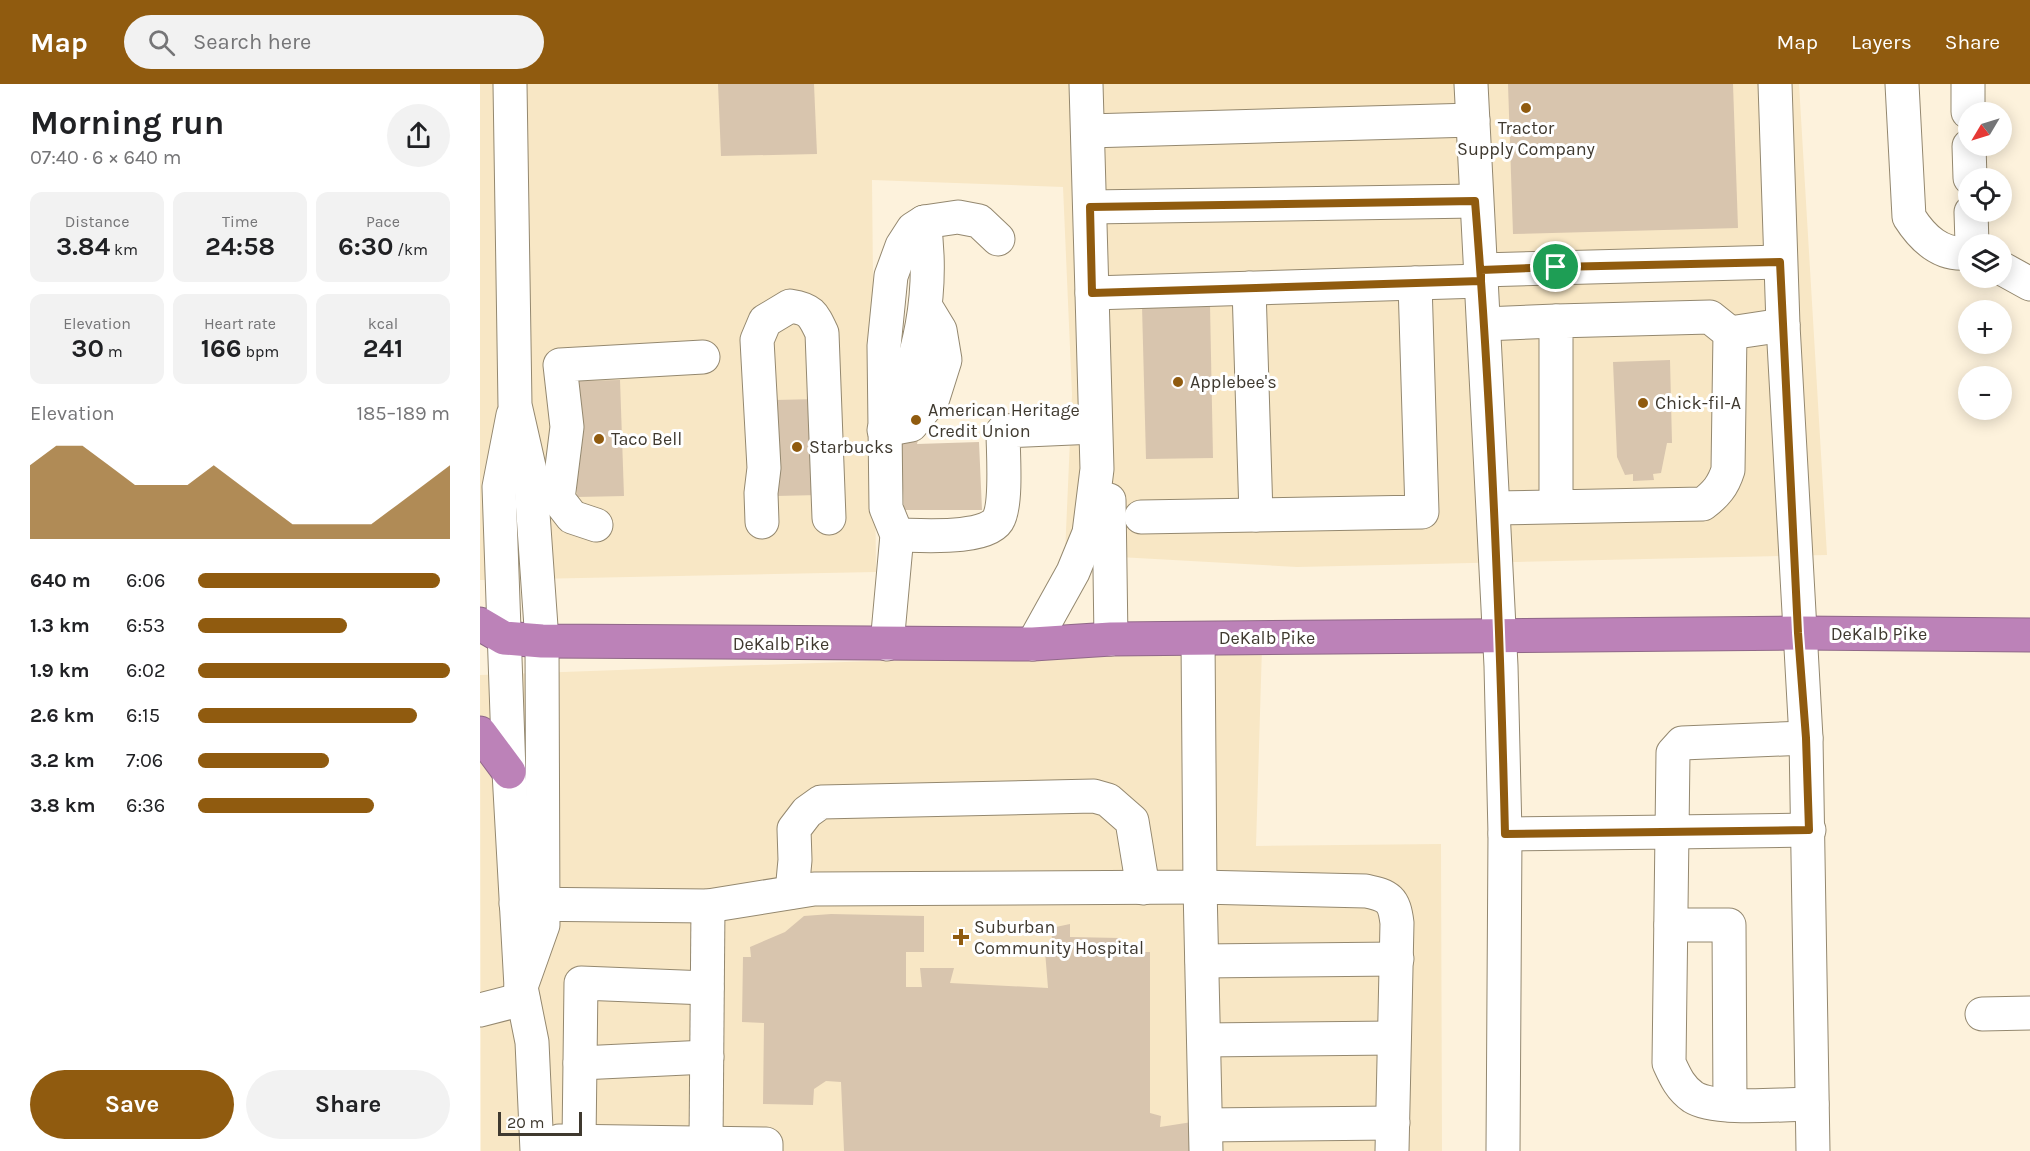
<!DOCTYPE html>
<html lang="en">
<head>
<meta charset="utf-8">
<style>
	body { margin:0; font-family:Karla,sans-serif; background:#f2f2f2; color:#202124; height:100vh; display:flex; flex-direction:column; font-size:22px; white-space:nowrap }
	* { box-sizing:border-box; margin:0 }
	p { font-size:20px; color:#757577 }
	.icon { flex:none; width:33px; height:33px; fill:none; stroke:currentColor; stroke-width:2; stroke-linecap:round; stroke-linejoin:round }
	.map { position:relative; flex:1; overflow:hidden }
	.details { display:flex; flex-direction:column; background:#fff; width:480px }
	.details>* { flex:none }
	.needle { width:39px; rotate:232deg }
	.controls { position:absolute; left:1478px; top:18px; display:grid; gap:12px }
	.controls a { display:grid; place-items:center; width:54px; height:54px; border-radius:50%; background:#fff; box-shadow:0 3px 15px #0003; font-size:30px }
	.scale { position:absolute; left:18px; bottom:15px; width:84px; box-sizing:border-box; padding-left:6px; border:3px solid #3f392f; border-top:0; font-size:16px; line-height:21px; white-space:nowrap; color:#3f392f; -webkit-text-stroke:4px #fff; paint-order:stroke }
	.pin { position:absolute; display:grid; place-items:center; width:51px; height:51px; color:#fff; margin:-26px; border:3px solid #fff; border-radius:50%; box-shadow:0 2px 6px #0007 }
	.round { display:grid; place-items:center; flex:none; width:63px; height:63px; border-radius:32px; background:#f2f2f2 }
	.summary { display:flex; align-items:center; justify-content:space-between; height:102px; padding:0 30px }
	h1 { font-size:33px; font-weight:700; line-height:45px }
	.stats { display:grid; grid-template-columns:repeat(3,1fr); gap:9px; height:102px; padding:6px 30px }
	.stats div { display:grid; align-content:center; border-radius:12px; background:#f2f2f2; text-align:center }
	.stats b { font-size:26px; font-weight:700 }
	.stats small { font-size:16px; font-weight:400 }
	.stats p { font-size:16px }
	.chart { height:168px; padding:12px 30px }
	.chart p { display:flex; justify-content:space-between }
	.chart svg { width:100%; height:108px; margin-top:6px; fill:#905b0f; opacity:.7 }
	.cta { display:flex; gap:12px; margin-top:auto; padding:12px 30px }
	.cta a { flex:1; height:69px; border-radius:36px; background:#905b0f; color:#fff; font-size:24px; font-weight:700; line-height:69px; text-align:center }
	.cta a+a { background:#f2f2f2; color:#202124 }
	ul { padding:0 30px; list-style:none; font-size:20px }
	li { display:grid; grid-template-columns:96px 72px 1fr; align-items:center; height:45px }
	li i { height:15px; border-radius:8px; background:#905b0f }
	header { display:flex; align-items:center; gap:36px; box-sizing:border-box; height:84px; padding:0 30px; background:#905b0f; color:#fff }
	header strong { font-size:28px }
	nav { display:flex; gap:33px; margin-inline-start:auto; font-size:21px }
	.search { width:420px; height:54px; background:#f2f2f2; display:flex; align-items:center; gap:15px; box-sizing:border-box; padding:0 21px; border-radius:33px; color:#757577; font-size:22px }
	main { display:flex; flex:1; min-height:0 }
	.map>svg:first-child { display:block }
</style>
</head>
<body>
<header>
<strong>Map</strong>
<div class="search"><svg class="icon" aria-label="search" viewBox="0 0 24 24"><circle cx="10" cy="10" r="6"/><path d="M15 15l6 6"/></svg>Search here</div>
<nav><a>Map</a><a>Layers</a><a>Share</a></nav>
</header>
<main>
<section class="details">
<div class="summary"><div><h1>Morning run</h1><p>07:40 · 6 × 640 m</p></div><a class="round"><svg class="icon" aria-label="share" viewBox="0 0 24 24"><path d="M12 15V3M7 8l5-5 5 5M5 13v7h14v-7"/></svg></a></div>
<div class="stats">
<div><p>Distance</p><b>3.84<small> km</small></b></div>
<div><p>Time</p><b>24:58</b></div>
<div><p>Pace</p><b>6:30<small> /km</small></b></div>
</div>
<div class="stats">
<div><p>Elevation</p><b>30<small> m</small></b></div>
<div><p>Heart rate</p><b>166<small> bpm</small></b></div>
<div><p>kcal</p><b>241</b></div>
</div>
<div class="chart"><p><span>Elevation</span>185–189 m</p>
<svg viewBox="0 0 160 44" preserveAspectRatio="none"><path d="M0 44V14L10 6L20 6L30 14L40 22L50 22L60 22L70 14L80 22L90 30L100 38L110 38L120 38L130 38L140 30L150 22L160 14V44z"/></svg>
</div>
<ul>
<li><b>640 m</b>6:06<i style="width:96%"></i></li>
<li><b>1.3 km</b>6:53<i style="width:59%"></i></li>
<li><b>1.9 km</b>6:02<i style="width:100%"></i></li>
<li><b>2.6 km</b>6:15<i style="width:87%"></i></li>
<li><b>3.2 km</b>7:06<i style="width:52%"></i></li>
<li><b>3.8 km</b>6:36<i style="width:70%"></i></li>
</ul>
<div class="cta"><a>Save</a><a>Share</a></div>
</section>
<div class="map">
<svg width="1550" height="1067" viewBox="0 0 1550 1067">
	<rect width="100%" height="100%" fill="#fdf2dc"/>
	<g fill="#f8e7c5">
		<path d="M0 0H1319L1347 471 817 483 585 470 592 310 583 103 392 96 396 488 0 496Z"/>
		<path d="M782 563 776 762 961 760 962 1067H1L0 591Z"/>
	</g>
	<g fill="#d8c5ae">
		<path d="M238 0H334L337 70 241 72Z"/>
		<path d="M1028 0H1253L1258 144 1033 150Z"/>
		<path d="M730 221 733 374 666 375 662 222Z"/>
		<path d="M1190 276 1192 359H1187L1181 389 1173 390 1174 396 1153 397V390L1145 391 1137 373 1133 278Z"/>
		<path d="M478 288 471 313 450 309 437 360 499 358 502 426H424L421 361 438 304Z"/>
		<path d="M140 296 144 412 97 413 94 297Z"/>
		<path d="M337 315 339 411 296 412 295 316Z"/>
		<path d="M351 830 444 832V868H426V903H442L440 884H474L470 899 568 904 565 867 573 866 571 844 590 840V853L640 854 641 868H670V1029L681 1032 680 1043 712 1038 711 1067H364L361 998 346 997 334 1005 333 1021 283 1020 284 939 262 938 263 873H271L270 863 305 848 324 832Z"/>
	</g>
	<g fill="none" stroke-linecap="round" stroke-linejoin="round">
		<defs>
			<g id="minor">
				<path d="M30 0 35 321 50 387 62 557 63 841 41 903"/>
				<path d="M991 0 1021 582 1025 750 1023 1067"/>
				<path d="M1295 0 1303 241 1326 654 1333 1067"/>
				<path d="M1422 0 1429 133C1443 155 1461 172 1488 169"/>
				<path d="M1488 0V28"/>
				<path d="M608 47 993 36"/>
				<path d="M1489 62 1490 94"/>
				<path d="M610 123 995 117"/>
				<path d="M1491 128 1492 160"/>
				<path d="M1521 184 1550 200"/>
				<path d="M1001 186 1300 178"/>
				<path d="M769 204 776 431"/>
				<path d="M612 209 1001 197"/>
				<path d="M1004 240 1076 237"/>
				<path d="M1250 249 1303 241"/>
				<path d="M33 331 19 403 29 688 41 903 52 958 57 1067"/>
				<path d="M408 339C441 277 454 207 444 138"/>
				<path d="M404 346 431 341 453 314 465 276 460 246 446 223"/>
				<path d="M629 416 631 555"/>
				<path d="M1014 424 1223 420C1236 410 1243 402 1248 386L1250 249 1230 233 1076 237V423"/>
				<path d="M661 433 942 428 935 199"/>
				<path d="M282 438 281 409 284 384 277 256 285 237 310 222C331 225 333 230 342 249L349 434"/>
				<path d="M116 441 92 433 78 415 87 343 80 281 223 273"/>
				<path d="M417 451C438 451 510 457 519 434 527 416 523 368 523 347L615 343"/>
				<path d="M407 560 417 451 406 424 404 262 411 192 422 162 433 145 444 138 478 133 499 137 518 155"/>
				<path d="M553 560 593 488 609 449 617 385 606 0"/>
				<path d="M1326 654 1202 659 1193 669 1192 748 1329 746"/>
				<path d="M1025 750 1192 748 1189 979C1195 992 1200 1004 1213 1013 1235 1027 1304 1020 1332 1020"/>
				<path d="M312 808 315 776 314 745 327 728 341 718 614 712 628 716 652 737 663 804"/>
				<path d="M36 820 228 822 334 805 720 803 718 555"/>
				<path d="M1191 841H1249L1250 1021"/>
				<path d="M722 877 917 875"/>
				<path d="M0 926 43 915"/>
				<path d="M1502 930 1550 929"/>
				<path d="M724 956 914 954"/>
				<path d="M100 979 227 973"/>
				<path d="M726 1041 913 1039"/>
				<path d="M79 1057 286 1060V1067"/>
				<path d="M99 1057 101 899 227 904"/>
				<path d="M226 1059 228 822"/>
				<path d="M726 1067 720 803 886 807C909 812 914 815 917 839L912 1067"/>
			</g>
			<g id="highway">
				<path d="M0 540 24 554 62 557 553 560 631 555 1319 549 1550 551"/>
				<path d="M0 649 29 688"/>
			</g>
		</defs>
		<use href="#minor" stroke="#94886f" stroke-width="35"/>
		<use href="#highway" stroke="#906888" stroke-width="35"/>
		<use href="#minor" stroke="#fff" stroke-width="33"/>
		<use href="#highway" stroke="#bc82b8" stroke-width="33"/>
	</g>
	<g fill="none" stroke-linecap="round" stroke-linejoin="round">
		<defs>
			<path id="route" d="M1076 183 1001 186V197L612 209 610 123 995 117C1012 328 1020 539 1025 750L1329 746 1326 654 1318 549 1300 178 1076 183"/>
		</defs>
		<use href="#route" stroke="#fff" stroke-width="12"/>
		<use href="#route" stroke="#905b0f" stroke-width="8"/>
	</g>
	<g fill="#905b0f" stroke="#fff" stroke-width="2">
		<circle cx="1046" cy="24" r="6"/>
		<circle cx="698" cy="298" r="6"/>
		<circle cx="1163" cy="319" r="6"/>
		<circle cx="436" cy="336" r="6"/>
		<circle cx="119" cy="355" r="6"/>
		<circle cx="317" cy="363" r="6"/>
		<path d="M478 844h6v6h6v6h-6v6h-6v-6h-6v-6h6z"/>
	</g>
	<g text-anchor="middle" stroke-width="6" stroke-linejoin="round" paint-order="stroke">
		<g font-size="18" fill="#3f392f" stroke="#fff" text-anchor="start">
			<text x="1046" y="50" text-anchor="middle">Tractor<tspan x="1046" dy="21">Supply Company</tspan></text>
			<text x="710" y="304">Applebee's</text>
			<text x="1175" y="325">Chick-fil-A</text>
			<text x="448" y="332">American Heritage<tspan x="448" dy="21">Credit Union</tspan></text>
			<text x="131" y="361">Taco Bell</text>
			<text x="329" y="369">Starbucks</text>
			<text x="494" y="849">Suburban<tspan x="494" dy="21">Community Hospital</tspan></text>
		</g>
		<g font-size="18" fill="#3f392f" stroke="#fff">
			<text x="1399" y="556">DeKalb Pike</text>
			<text x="787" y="560">DeKalb Pike</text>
			<text x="301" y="566">DeKalb Pike</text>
		</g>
	</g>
</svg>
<div class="controls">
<a><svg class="needle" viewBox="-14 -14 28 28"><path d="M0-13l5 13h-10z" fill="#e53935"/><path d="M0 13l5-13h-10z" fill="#757577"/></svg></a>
<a><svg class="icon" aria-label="locate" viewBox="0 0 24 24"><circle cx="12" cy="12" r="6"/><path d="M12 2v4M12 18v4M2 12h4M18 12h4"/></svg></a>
<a><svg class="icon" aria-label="layers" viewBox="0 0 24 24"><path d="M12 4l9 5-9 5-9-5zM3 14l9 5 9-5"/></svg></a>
<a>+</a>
<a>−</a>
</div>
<div class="scale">20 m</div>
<div class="pin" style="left:1076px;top:183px;background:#1e9e55"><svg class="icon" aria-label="arrive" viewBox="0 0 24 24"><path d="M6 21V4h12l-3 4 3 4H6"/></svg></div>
</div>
</main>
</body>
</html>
